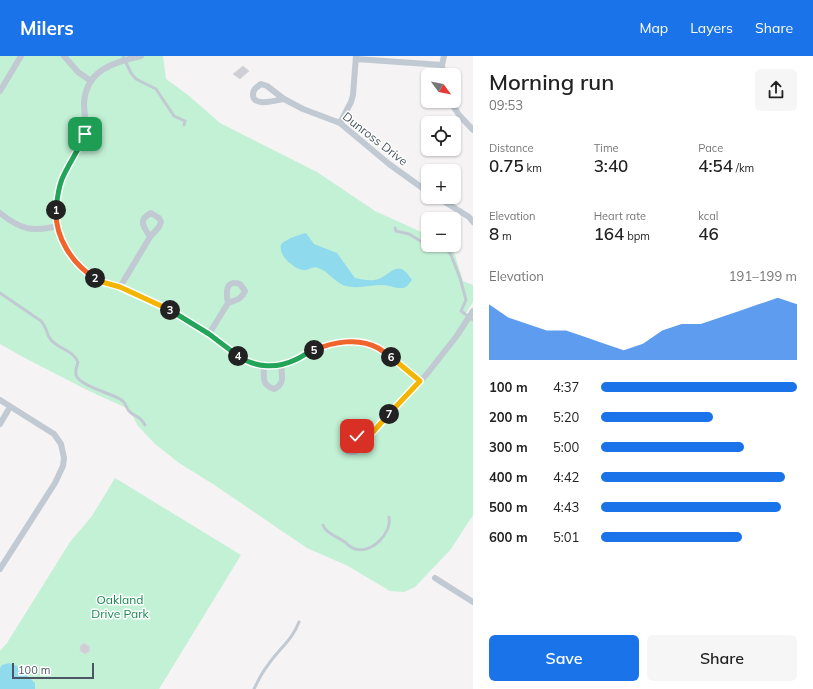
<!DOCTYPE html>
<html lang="en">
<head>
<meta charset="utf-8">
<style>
	body { margin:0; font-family:Mulish,sans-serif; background:#f6f6f6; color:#222; height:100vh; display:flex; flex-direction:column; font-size:15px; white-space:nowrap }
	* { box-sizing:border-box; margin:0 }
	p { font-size:13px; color:#767676 }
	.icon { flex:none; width:22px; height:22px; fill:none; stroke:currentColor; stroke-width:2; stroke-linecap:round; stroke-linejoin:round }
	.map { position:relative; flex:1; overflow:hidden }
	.drawer { display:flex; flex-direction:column; background:#fff; width:340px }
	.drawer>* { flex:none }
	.needle { width:26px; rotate:122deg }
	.fabs { position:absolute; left:421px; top:12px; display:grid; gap:8px }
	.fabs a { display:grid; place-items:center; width:40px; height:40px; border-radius:6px; background:#fff; box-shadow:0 1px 3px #0004; font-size:20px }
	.scale { position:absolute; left:12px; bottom:10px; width:82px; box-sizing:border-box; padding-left:4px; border:2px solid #4a5661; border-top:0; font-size:11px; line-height:14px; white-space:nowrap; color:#4a5661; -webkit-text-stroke:3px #fff; paint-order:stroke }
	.pin { position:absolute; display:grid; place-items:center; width:34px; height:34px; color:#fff; margin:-17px; border-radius:8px; box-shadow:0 2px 6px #0006 }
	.km { position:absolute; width:20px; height:20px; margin:-10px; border-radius:50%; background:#222; color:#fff; font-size:11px; line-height:20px; text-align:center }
	.round { display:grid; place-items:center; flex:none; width:42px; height:42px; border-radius:6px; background:#f6f6f6 }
	.summary { display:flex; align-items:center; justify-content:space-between; height:68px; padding:0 16px }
	h1 { font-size:22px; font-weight:600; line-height:30px }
	.stats { display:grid; grid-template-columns:repeat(3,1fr); gap:6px; height:68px; padding:4px 16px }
	.stats div { display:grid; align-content:center }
	.stats b { font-size:17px; font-weight:600 }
	.stats small { font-size:11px; font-weight:400 }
	.stats p { font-size:11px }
	.chart { height:112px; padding:8px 16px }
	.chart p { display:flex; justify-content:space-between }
	.chart svg { width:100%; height:72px; margin-top:4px; fill:#1a73e8; opacity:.7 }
	.button { display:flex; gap:8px; margin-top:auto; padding:8px 16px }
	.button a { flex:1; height:46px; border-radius:6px; background:#1a73e8; color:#fff; font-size:16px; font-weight:600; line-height:46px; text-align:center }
	.button a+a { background:#f6f6f6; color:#222 }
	ul { padding:0 16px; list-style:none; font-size:13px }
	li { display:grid; grid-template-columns:64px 48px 1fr; align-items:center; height:30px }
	li i { height:10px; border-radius:5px; background:#1a73e8 }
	header { display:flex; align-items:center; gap:24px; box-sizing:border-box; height:56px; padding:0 20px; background:#1a73e8; color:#fff }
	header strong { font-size:19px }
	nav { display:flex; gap:22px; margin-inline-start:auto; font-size:14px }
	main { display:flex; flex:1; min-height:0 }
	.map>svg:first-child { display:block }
</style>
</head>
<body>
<header>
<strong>Milers</strong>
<nav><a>Map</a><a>Layers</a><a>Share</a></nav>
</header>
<main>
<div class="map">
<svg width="473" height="633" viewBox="0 0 473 633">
	<rect width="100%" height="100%" fill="#f5f3f3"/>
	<g fill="#c3f1d5">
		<path d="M0 0H163L166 23 188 39 220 67 317 116 375 155 428 179V189H447L454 196 463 225 473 229V246L466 257 473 262V459L451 493 415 531 404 536 390 535 348 510 307 492 213 428 179 407 155 388 138 370 129 353 89 335 23 301 0 288Z"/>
		<path d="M115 422 241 499 159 633H0V595L7 587 70 486 92 460Z"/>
	</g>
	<g fill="#90daee">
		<path d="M306 177 314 188 337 197 355 222C361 223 368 225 374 224 391 222 396 199 412 224 409 227 408 231 403 232 397 233 389 229 382 229 369 229 356 234 343 229 334 225 328 215 318 212 313 210 311 213 306 214 301 215 294 211 290 207 285 204 279 195 281 189 283 184 301 178 306 177Z"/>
		<path d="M9 607 17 610 35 627V633H0V612L2 609Z"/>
	</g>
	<g fill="#cdcfd5" stroke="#d7d9de">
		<path d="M243 10 249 15 240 23 233 18Z"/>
		<path d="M84 587 89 590 90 595 85 598 80 595V590Z"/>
	</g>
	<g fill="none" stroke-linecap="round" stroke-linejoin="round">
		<g stroke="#c1cad2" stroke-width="3">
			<path d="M123 0 131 17 136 23 156 33 174 60 185 65 184 69"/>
			<path d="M395 172 396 175 409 178 430 191H438L448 195 451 199 460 222 466 244 461 255 473 264"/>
			<path d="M0 237 41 265C47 271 46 278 51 284 59 293 74 295 78 306 77 310 75 314 76 319 80 330 110 337 120 343 126 346 125 350 129 355 135 362 139 358 145 369"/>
			<path d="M323 469C324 471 324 472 326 474 331 479 339 482 345 486 348 489 351 492 355 493 372 498 392 477 389 461"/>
			<path d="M254 633C258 625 262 616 268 609 278 594 293 583 299 566"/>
		</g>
		<g stroke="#c1cad2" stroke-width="6">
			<path d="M64 0 78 16 91 25"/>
			<path d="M141 0C114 6 86 14 84 47 84 55 86 64 85 73 83 92 71 105 63 122 59 130 58 138 57 147 56 152 55 158 56 163 59 183 69 202 85 215 96 224 108 227 120 231 139 238 158 247 176 257 187 264 200 272 211 280 226 291 241 306 260 310 278 313 294 305 308 296 328 285 356 282 377 292 393 299 407 314 420 325"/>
			<path d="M356 3 442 9"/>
			<path d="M443 19 442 9 444 0"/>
			<path d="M0 35 21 0"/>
			<path d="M284 43C277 44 252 52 253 38 253 33 257 31 261 28L267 30 284 43 303 53 340 67 389 108 428 136"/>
			<path d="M450 45 459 59 473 74"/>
			<path d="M340 67 351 46 353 39 356 0"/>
			<path d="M437 141 469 161 473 166"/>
			<path d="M0 157C21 174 32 176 58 170"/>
			<path d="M120 231 150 181 159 171 161 166 159 162 151 157C137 164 144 171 150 181"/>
			<path d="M209 278 228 247C236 244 241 244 245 235L240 228C225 223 226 237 228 247"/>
			<path d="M264 310C264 321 261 329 274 333 285 328 282 320 281 309"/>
			<path d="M0 344 54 378 61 388 64 402 63 410 55 427 0 513"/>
			<path d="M0 368 10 351"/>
			<circle cx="352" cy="387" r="9"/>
			<path d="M359 383 373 376 426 319 456 281 473 255"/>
			<path d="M435 522 473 546"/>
		</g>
	</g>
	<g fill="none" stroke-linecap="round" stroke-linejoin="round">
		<defs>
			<path id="split-1" d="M56 154C57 143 58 133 62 123 69 107 79 94 85 78"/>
			<path id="split-2" d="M56 154C55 181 72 208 95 222"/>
			<path id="split-3" d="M95 222 102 226 120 231 170 254"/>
			<path id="split-4" d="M170 254 209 278 238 300"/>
			<path id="split-5" d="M238 300C256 312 277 313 297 303 303 300 308 296 314 294"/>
			<path id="split-6" d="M314 294C333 286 359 281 378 292 383 295 387 298 391 301"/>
			<path id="split-7" d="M389 358 420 325 391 301"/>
			<path id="split-8" d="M357 380 359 383 373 376 389 358"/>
		</defs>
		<use href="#split-1" stroke="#fff" stroke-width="8"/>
		<use href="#split-2" stroke="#fff" stroke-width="8"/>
		<use href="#split-3" stroke="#fff" stroke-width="8"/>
		<use href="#split-4" stroke="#fff" stroke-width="8"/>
		<use href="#split-5" stroke="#fff" stroke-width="8"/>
		<use href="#split-6" stroke="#fff" stroke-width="8"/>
		<use href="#split-7" stroke="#fff" stroke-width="8"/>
		<use href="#split-8" stroke="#fff" stroke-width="8"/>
		<use href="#split-1" stroke="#22a559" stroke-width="5"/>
		<use href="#split-2" stroke="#f0652b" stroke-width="5"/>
		<use href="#split-3" stroke="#f5b400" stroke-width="5"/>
		<use href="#split-4" stroke="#22a559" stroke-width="5"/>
		<use href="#split-5" stroke="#22a559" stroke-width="5"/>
		<use href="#split-6" stroke="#f0652b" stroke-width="5"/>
		<use href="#split-7" stroke="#f5b400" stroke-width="5"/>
		<use href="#split-8" stroke="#f5b400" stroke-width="5"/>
	</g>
	<g text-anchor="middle" stroke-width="3" stroke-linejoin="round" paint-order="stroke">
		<g font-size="12" fill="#4a5661" stroke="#fff">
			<text transform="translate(375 83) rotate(38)" y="4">Dunross Drive</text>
		</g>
		<g font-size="12" fill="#17864f" stroke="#fff">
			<text x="120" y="548">Oakland<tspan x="120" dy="14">Drive Park</tspan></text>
		</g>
	</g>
</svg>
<div class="fabs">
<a><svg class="needle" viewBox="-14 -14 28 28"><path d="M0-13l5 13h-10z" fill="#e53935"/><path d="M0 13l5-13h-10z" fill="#767676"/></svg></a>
<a><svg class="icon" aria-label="locate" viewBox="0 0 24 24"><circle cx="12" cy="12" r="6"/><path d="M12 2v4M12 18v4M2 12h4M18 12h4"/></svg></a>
<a>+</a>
<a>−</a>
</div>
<div class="scale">100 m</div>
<div class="pin" style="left:85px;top:78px;background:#1e9e55"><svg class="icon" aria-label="arrive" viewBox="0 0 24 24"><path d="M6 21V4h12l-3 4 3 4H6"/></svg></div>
<div class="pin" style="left:357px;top:380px;background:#d93025"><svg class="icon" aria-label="check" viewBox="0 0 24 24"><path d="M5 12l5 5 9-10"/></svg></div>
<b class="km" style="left:56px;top:154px">1</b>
<b class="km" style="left:95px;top:222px">2</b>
<b class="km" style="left:170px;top:254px">3</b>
<b class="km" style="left:238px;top:300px">4</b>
<b class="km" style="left:314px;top:294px">5</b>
<b class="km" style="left:391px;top:301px">6</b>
<b class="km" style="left:389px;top:358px">7</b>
</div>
<section class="drawer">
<div class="summary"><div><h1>Morning run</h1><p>09:53</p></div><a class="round"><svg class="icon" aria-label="share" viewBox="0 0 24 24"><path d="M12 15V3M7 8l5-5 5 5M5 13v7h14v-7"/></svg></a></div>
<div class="stats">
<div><p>Distance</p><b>0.75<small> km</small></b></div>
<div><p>Time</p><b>3:40</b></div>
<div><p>Pace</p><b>4:54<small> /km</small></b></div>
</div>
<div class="stats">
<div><p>Elevation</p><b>8<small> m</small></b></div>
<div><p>Heart rate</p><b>164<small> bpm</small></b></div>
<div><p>kcal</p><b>46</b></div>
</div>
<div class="chart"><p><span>Elevation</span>191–199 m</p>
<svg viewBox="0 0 160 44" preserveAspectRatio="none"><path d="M0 44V10L10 18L20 22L30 26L40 26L50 30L60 34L70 38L80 34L90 26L100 22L110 22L120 18L130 14L140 10L150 6L160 10V44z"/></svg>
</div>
<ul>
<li><b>100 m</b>4:37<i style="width:100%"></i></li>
<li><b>200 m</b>5:20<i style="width:57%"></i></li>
<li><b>300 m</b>5:00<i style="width:73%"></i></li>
<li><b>400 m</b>4:42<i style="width:94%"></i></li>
<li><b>500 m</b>4:43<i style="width:92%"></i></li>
<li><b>600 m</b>5:01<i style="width:72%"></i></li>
</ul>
<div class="button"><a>Save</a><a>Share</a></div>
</section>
</main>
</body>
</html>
